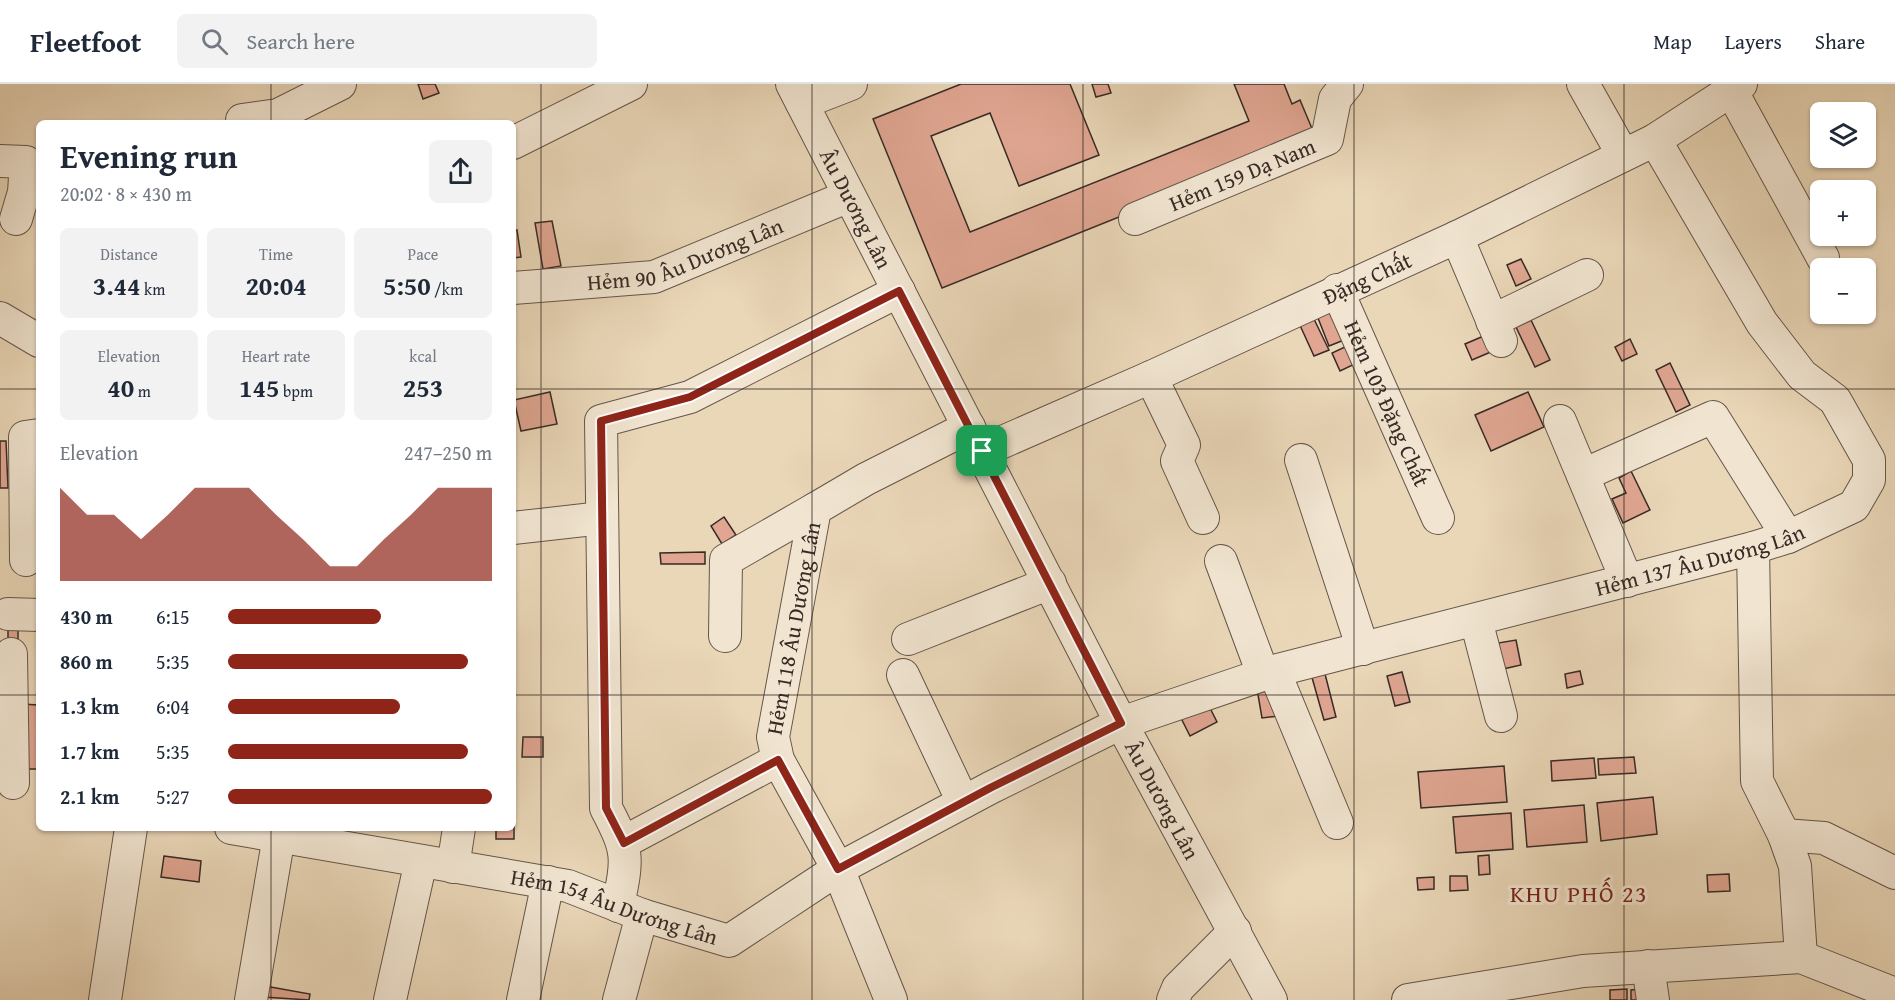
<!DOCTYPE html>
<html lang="en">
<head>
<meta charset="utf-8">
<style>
	body { margin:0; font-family:"Gentium Book Plus",serif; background:#f2f2f3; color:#1f2937; height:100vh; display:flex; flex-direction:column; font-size:22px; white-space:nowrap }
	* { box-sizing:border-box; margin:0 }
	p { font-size:20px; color:#747a83 }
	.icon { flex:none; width:33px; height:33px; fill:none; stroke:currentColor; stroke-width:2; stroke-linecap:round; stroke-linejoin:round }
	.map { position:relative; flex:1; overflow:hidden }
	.details { position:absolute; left:36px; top:36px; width:480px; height:711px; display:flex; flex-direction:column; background:#fff; border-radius:9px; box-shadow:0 2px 4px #0004 }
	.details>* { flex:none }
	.tools { position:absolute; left:1810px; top:18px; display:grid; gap:12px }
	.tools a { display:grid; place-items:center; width:66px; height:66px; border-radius:9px; background:#fff; box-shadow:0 2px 4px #0004; font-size:30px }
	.pin { position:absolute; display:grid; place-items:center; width:51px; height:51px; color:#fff; margin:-26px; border-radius:12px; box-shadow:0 3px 9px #0006 }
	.round { display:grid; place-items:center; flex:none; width:63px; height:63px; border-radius:9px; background:#f2f2f3 }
	.overview { display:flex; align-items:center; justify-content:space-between; height:102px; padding:0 24px }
	h1 { font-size:33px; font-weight:600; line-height:45px }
	.metrics { display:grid; grid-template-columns:repeat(3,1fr); gap:9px; height:102px; padding:6px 24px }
	.metrics div { display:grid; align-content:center; border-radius:9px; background:#f2f2f3; text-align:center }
	.metrics b { font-size:26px; font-weight:600 }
	.metrics small { font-size:16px; font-weight:400 }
	.metrics p { font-size:16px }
	.chart { height:168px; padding:12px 24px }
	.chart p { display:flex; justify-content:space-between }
	.chart svg { width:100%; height:108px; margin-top:6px; fill:#8f2418; opacity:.7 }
	ul { padding:0 24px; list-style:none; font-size:20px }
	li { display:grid; grid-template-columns:96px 72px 1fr; align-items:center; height:45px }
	li i { height:15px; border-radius:8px; background:#8f2418 }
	header { display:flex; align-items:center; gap:36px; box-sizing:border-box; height:84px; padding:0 30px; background:#fff; border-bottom:2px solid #e0e1e3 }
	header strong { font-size:28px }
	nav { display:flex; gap:33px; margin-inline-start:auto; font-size:21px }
	.search { width:420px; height:54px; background:#f2f2f3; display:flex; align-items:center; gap:15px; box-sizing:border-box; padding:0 21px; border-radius:9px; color:#747a83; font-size:22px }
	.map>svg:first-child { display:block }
</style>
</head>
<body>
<header>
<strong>Fleetfoot</strong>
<div class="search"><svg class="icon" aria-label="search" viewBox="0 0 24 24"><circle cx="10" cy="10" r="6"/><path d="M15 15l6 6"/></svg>Search here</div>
<nav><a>Map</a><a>Layers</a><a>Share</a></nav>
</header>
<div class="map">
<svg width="1895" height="916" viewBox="0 0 1895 916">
	<rect width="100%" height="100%" fill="#ead7b8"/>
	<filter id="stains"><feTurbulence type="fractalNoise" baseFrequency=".00333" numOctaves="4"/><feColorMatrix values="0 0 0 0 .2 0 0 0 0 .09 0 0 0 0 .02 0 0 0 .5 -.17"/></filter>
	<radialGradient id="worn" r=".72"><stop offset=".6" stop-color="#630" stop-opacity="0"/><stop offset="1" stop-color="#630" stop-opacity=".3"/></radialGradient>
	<g fill="#e0a692" stroke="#372a25" stroke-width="1.5">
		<path d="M418 0H435L439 9 423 15Z"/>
		<path d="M961 0H1070L1099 71 1019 102 990 29 931 52 970 148 1249 37 1234 0H1284L1292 20 1300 16 1316 54 942 204 873 35Z"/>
		<path d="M1092 0H1108L1111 9 1096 13Z"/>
		<path d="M552 137 561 182 543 185 535 139Z"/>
		<path d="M517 146 521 173 513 174V147Z"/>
		<path d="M1521 175 1531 195 1516 202 1507 181Z"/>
		<path d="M1331 223 1344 256 1329 262 1316 229Z"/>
		<path d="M1312 231 1329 266 1314 272 1298 237Z"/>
		<path d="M1531 236 1550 276 1535 283 1516 243Z"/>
		<path d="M1486 251 1493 267 1472 276 1465 260Z"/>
		<path d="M1630 255 1637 270 1622 277 1615 263Z"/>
		<path d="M1349 261 1357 279 1340 287 1332 269Z"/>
		<path d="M1670 279 1690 321 1676 328 1656 286Z"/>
		<path d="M550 308 557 340 521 347 514 316Z"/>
		<path d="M1528 308 1544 343 1491 367 1475 331Z"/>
		<path d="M0 357H6L8 404H0Z"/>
		<path d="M1631 387 1650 426 1623 439 1612 415 1626 409 1619 394Z"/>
		<path d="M724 433 736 451 722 460 711 442Z"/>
		<path d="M705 468V480H661L660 469Z"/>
		<rect x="8" y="542" width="10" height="22"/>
		<path d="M1516 556 1521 581 1503 585 1498 559Z"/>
		<path d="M1324 586 1336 633 1324 636 1311 590Z"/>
		<path d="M1580 587 1583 600 1567 604 1565 590Z"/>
		<path d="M1402 588 1410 618 1395 622 1387 592Z"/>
		<path d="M1275 602 1279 632 1262 634 1257 605Z"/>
		<path d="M20 620 39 621 38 685H19Z"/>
		<path d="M1208 620 1217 638 1190 652 1181 634Z"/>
		<path d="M523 653H543V673H522Z"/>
		<path d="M1634 673 1636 689 1599 691 1598 675Z"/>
		<path d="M1594 674 1596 694 1552 697 1551 677Z"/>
		<path d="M1504 682 1507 718 1421 724 1418 688Z"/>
		<path d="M1653 713 1657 750 1601 757 1597 719Z"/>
		<path d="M1584 721 1587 758 1527 763 1524 726Z"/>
		<path d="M1511 729 1513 765 1456 769 1453 733Z"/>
		<path d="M514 740V755H496V744H513Z"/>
		<path d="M1489 771 1490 790 1479 791 1478 772Z"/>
		<path d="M164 772 201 777 199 798 161 793Z"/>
		<path d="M1729 790 1730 807 1708 808 1707 791Z"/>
		<path d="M1450 792H1467L1468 806 1450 807Z"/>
		<path d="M1434 793V805L1418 806 1417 794Z"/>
		<path d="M265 902 310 910 309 916 263 913Z"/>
		<path d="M1627 905V916H1610V906Z"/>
		<path d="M1642 905 1643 916H1631V906Z"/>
	</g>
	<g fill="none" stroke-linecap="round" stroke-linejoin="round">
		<defs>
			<g id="minor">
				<path id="s1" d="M792 0 1121 639 1271 916"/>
				<path d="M1583 0 1623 71"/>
				<path d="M1731 6 1823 174"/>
				<path d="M802 19 851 0"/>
				<path d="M242 36 278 31 340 0"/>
				<path d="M513 59 631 0"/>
				<path d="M0 77 26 78 24 108 16 135"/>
				<path id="s2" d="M1135 135 1327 55 1335 15 1347 0"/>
				<path d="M1457 153 1501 257"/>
				<path id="s3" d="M513 204 654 193 849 112"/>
				<path id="s4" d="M1337 206 1438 434"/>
				<path d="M0 234 39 257"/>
				<path d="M1492 237 1587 191"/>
				<path d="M1151 293 1184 361 1177 377 1203 434"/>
				<path d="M1560 337 1627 497"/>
				<path id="s5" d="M982 367 1151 293 1457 153 1655 56 1741 0"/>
				<path d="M1301 376 1363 565"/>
				<path d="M1583 391 1713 333 1788 453"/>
				<path d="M513 444 602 434"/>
				<path d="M1753 464 1757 697 1784 751 1795 782 1801 873"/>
				<path d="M26 476 25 353 39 351"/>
				<path d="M1221 477 1263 590"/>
				<path d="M8 530 39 531"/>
				<path d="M1476 536 1501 632"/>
				<path d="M725 552 726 476 815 425"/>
				<path d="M908 555 1050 499"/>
				<path d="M11 570 13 699"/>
				<path d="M1274 587 1337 739"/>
				<path d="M903 591 963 718"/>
				<path id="s6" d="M231 744 568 802 642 831 729 857 838 785 990 704 1121 639 1274 587 1753 464 1788 453 1854 422 1869 396V376L1835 316 1802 291 1762 239 1655 56"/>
				<path d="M1784 751 1824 754 1895 789"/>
				<path d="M624 758 778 676"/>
				<path d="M453 783 459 744"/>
				<path d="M618 822C628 773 629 768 606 724L601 337 690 313 899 207"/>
				<path d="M1648 882 1653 916"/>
				<path d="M105 916 131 744"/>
				<path d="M251 916 279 752"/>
				<path d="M390 916 421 777"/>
				<path d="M523 916 548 798"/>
				<path d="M619 916 642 831"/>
				<path id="s7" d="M891 916 838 785 778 676 773 653 815 425 866 395 969 343"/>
				<path d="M1173 916 1178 904 1235 847"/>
				<path d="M1408 916 1583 887 1801 873 1895 910"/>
			</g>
		</defs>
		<use href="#minor" stroke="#64554a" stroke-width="34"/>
		<use href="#minor" stroke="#f1e5d1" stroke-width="32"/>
	</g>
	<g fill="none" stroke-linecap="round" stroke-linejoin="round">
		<defs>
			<path id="route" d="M899 207 1121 639 990 704 838 785 778 676 624 759 606 724 601 337 690 313Z"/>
		</defs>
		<use href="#route" stroke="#fff" stroke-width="12"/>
		<use href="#route" stroke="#8f2418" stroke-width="8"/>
	</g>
	<path fill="none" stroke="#372a25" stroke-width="1.5" stroke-opacity="0.55" d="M271 0V39M541 0V916M812 0V916M1083 0V916M1354 0V916M1624 0V916M0 305H39M513 305H1895M0 611H39M513 611H1895M271 744V916"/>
	<g text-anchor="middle" stroke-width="6" stroke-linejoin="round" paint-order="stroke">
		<g font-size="22" fill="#372a25" stroke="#f1e5d1">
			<text dy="8" stroke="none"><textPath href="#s2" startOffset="116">Hẻm 159 Dạ Nam</textPath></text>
			<text dy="8" stroke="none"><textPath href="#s1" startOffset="140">Âu Dương Lân</textPath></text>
			<text dy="8" stroke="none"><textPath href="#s3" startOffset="177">Hẻm 90 Âu Dương Lân</textPath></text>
			<text dy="8" stroke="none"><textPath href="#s5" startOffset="422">Đặng Chất</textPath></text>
			<text dy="8" stroke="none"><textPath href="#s4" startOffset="124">Hẻm 103 Đặng Chất</textPath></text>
			<text dy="8" stroke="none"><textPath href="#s6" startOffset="1563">Hẻm 137 Âu Dương Lân</textPath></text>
			<text dy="8" stroke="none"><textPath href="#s7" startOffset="400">Hẻm 118 Âu Dương Lân</textPath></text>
			<text dy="8" stroke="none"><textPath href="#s1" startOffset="806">Âu Dương Lân</textPath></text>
			<text dy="8" stroke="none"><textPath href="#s6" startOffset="392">Hẻm 154 Âu Dương Lân</textPath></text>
		</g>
		<g font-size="24" letter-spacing="1.5" fill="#7a1f14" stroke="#f1e5d1">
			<text x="1579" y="818">KHU PHỐ 23</text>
		</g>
	</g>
	<rect width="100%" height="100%" filter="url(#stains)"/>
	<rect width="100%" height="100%" fill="url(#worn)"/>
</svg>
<div class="tools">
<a><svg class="icon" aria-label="layers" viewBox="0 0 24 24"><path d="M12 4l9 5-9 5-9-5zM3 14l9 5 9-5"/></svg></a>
<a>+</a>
<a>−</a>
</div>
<div class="pin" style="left:982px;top:367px;background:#1e9e55"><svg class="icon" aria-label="arrive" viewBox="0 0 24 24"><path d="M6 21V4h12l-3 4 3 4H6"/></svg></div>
<section class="details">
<div class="overview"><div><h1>Evening run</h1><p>20:02 · 8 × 430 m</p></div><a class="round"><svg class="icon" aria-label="share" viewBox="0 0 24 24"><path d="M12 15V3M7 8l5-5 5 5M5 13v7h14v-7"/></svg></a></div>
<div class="metrics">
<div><p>Distance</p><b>3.44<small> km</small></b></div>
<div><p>Time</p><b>20:04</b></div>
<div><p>Pace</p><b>5:50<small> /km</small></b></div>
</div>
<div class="metrics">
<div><p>Elevation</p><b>40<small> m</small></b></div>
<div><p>Heart rate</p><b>145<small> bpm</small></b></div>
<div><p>kcal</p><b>253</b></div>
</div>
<div class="chart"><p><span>Elevation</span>247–250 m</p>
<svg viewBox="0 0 160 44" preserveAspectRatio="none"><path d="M0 44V6L10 17L20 17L30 27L40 17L50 6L60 6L70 6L80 17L90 27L100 38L110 38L120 27L130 17L140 6L150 6L160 6V44z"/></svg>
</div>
<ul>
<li><b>430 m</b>6:15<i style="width:58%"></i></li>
<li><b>860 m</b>5:35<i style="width:91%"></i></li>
<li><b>1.3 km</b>6:04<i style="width:65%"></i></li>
<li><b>1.7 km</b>5:35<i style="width:91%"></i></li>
<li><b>2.1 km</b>5:27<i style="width:100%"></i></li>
</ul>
</section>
</div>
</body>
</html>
